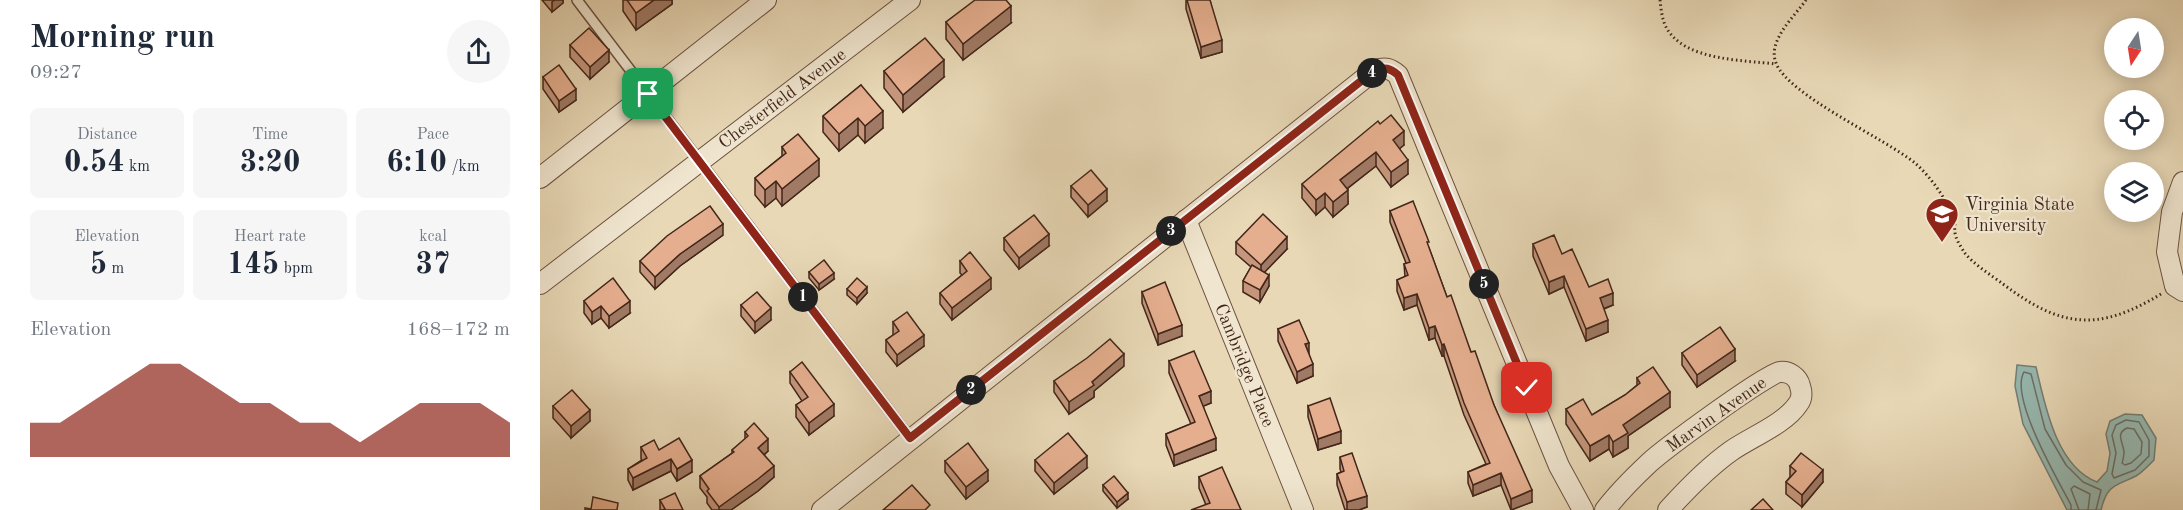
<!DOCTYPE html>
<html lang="en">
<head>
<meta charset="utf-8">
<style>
	body { margin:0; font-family:"Old Standard TT",serif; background:#f6f6f7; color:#1f2937; height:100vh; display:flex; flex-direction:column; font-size:22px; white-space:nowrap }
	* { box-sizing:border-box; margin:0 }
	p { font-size:20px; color:#747a83 }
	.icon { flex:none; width:33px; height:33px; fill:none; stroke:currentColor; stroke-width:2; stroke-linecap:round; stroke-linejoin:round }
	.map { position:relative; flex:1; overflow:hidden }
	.drawer { display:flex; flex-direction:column; background:#fff; width:540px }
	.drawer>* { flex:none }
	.needle { width:39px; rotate:192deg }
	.buttons { position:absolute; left:1564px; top:18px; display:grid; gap:12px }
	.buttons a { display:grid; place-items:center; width:60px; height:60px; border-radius:50%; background:#fff; box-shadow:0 3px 15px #0003; font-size:30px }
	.pin { position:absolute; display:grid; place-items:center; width:51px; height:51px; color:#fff; margin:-26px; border-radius:12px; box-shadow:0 3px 9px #0006 }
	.km { position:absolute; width:30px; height:30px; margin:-15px; border-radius:50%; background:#222; color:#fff; font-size:16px; line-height:30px; text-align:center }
	.round { display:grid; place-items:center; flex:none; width:63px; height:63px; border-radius:32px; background:#f6f6f7 }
	.headline { display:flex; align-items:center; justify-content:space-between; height:102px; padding:0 30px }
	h1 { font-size:33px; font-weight:700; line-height:45px }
	.metrics { display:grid; grid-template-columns:repeat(3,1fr); gap:9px; height:102px; padding:6px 30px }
	.metrics div { display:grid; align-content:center; border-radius:9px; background:#f6f6f7; text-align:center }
	.metrics b { font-size:30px; font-weight:700 }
	.metrics small { font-size:16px; font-weight:400 }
	.metrics p { font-size:16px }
	.chart { height:168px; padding:12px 30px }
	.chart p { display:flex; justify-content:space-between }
	.chart svg { width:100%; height:108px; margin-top:6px; fill:#8f2418; opacity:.7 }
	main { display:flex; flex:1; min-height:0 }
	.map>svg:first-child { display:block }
</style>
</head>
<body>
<main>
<section class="drawer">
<div class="headline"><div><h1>Morning run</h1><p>09:27</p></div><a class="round"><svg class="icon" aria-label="share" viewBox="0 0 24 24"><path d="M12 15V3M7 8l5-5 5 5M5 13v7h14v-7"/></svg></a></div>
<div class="metrics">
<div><p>Distance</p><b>0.54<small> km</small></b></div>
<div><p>Time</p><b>3:20</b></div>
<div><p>Pace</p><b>6:10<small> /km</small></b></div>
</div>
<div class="metrics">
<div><p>Elevation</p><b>5<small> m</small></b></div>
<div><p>Heart rate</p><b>145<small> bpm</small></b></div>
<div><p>kcal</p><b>37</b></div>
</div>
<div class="chart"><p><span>Elevation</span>168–172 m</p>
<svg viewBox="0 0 160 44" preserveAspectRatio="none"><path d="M0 44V30L10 30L20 22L30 14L40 6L50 6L60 14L70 22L80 22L90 30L100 30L110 38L120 30L130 22L140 22L150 22L160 30V44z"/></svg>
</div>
</section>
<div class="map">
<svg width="1643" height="510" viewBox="0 0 1643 510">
	<rect width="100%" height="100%" fill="#e8d8b6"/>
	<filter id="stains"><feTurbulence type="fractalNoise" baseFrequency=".00333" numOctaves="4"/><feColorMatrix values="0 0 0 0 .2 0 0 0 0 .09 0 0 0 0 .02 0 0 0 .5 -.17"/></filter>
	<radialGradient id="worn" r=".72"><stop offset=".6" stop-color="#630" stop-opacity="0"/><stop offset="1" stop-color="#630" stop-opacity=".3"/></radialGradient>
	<path fill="#97b9b1" stroke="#757e75" stroke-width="1.5" d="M1477 365 1496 367C1505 405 1516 466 1557 482L1567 471 1570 453 1566 434 1570 421 1585 414 1602 415 1616 438 1614 460C1609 465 1603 472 1596 476 1576 486 1567 484 1561 510H1527L1483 424 1475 386Z"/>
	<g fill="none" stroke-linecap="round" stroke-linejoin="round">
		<g stroke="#6c7066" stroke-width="1.5">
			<path d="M1586 420 1599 422 1609 440V456L1595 470 1574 478 1572 474 1576 453 1572 435 1576 425Z"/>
			<path d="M1587 428 1594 429 1602 442 1601 454 1591 463 1585 465 1582 463C1583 461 1584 454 1584 452 1583 441 1575 434 1587 428Z"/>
			<path d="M1531 510V505C1518 480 1469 397 1484 372L1491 374 1505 429 1526 465 1543 482 1561 490 1556 510"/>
			<path d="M1539 510 1531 489 1534 486 1550 494 1548 510"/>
		</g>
		<defs>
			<path id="lane" d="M37 0 370 438"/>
			<g id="street">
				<path d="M0 178 226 0"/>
				<path d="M1643 182 1632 212 1627 252 1635 286 1643 291"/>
				<path d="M646 220 763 510"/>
				<path d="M0 284 370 0"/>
				<path d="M282 510 835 70C845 67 850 68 858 75L1019 466 1043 510"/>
				<path d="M1065 510C1078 493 1093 478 1109 463 1123 450 1227 373 1240 372 1249 371 1258 377 1260 386 1262 392 1262 399 1258 404 1245 424 1211 437 1191 451 1167 468 1147 489 1128 510"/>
			</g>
		</defs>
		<use href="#lane" stroke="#6c5241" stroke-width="12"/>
		<use href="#street" stroke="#6c5241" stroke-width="22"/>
		<g stroke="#42261a" stroke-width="3" stroke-dasharray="1.5 3" stroke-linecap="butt">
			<path d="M1120 0C1121 9 1122 19 1126 27 1144 61 1203 60 1236 64"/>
			<path d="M1266 0C1254 17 1227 41 1236 63 1248 95 1344 138 1375 163 1391 177 1406 199 1414 218 1416 223 1414 227 1415 232 1415 238 1421 247 1424 252 1433 264 1451 275 1463 284 1520 327 1557 333 1621 294"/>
		</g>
		<use href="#lane" stroke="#f0e6d0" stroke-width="9"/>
		<use href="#street" stroke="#f0e6d0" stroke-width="20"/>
	</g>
	<g fill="#c5967b" stroke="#42261a" stroke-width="1.5">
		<path d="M2 0H23V3L12 12Z"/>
		<path d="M83 0H132V4L96 30 83 11Z"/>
		<path d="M646 0H670L682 52 661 58 646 9Z"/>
		<path d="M406 22 471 23 423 60 406 39Z"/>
		<path d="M30 45 69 62 50 79 30 57Z"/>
		<path d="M344 71 404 77 363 112 344 88Z"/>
		<path d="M3 77 36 100 19 112 3 89Z"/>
		<path d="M321 85 343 128 325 143 318 135 299 151 283 132V116Z"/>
		<path d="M840 124 864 145 859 149 868 174 851 187 836 166 807 189 808 204 793 217 785 207 776 215 762 198V184Z"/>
		<path d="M242 147 279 176 242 206 236 198 225 207 215 195V178L242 156Z"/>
		<path d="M531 186 567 201 548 217 531 197Z"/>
		<path d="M850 211 889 248 907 297 954 405 992 502 971 510 961 485 933 496 928 483V472L946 464 924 415 904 356H902L895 338 889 340 877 305 864 310 857 291V280L865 277 864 264 866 263 850 222Z"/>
		<path d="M183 235 140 266 115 289 100 272V261Z"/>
		<path d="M464 238 509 246 479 269 464 250Z"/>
		<path d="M696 242 747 249 724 272 729 286 720 302 703 292V281L711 267 696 254Z"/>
		<path d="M993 244 1022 254 1049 287 1073 305 1064 309 1068 332 1046 341 1024 287 1009 294 993 256Z"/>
		<path d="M420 261 451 289 412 320 400 304V293L422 275 420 273Z"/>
		<path d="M269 272 294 279 279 290 269 278Z"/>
		<path d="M307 289 327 293 317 304 307 295Z"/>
		<path d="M602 292 642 336 618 345 602 303Z"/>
		<path d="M44 301 90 313 69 328 61 318 52 324 44 313Z"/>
		<path d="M201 305 231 320 215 333 201 316Z"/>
		<path d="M353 322 384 346 357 366 346 352V340L353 335Z"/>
		<path d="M738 329 769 354 773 376 757 383 738 341Z"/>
		<path d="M1142 353 1195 361 1157 387 1142 365Z"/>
		<path d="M629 361 671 403 663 406 676 450 634 466 626 445V434L651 424 629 373Z"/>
		<path d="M584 366 554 391V397L529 414 514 392V381Z"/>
		<path d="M250 372 294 416 269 435 256 417V405L262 401 250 383Z"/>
		<path d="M1097 378 1130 407 1088 436V448L1073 457 1069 449 1050 461 1026 424V409L1052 415 1085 395 1097 385Z"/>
		<path d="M13 406 50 421 31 438 13 418Z"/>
		<path d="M768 406 801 443 778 450 768 417Z"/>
		<path d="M205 432 228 451 224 455 234 477 218 491 191 510H172L167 503V497L160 488V476L192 453V450L205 439Z"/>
		<path d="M101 447 119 450 152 472 137 481 131 471 93 490 88 480V469L102 460 101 459Z"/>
		<path d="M800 457 827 507 819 510H805L797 485V474L801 472 800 469Z"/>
		<path d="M495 460 547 468 514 494 495 471Z"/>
		<path d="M405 461 448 481 426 499 405 472Z"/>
		<path d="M1250 466 1283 482 1262 507 1246 494V482L1250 477Z"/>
		<path d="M659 477 701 510 666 505 659 488Z"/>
		<path d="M563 485 588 499 577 508 563 491Z"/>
		<path d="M120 500 143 510H120Z"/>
	</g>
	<g fill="#a07a64" stroke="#42261a" stroke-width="1.5">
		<path d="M15 0H23V3L12 12V2Z"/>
		<path d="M114 0H132V4L96 30V13Z"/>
		<path d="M471 6V23L423 60V44Z"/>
		<path d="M682 40V52L661 58V47Z"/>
		<path d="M69 50V62L50 79V67Z"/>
		<path d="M404 60V77L363 112V95Z"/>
		<path d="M36 89V100L19 112V101Z"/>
		<path d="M343 111V128L325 143V126Z"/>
		<path d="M318 118V135L299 151V134Z"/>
		<path d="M864 131V145L853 154V140Z"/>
		<path d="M836 152V166L800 194V180Z"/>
		<path d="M279 159V176L242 206V189Z"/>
		<path d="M868 160V174L851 187V172Z"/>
		<path d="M236 181V198L225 207V190Z"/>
		<path d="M567 189V201L548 217V205Z"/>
		<path d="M808 190V204L793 217V202Z"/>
		<path d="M785 193V207L776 215V200Z"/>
		<path d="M183 224V235L140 266 115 289V277L140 254Z"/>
		<path d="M509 234V246L479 269V258Z"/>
		<path d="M747 237V249L721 276V265Z"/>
		<path d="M294 273V279L279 290V284Z"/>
		<path d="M729 275V286L720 302V290Z"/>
		<path d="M1024 276V287L1009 294V282Z"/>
		<path d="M451 278V289L412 320V308Z"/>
		<path d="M327 287V293L317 304V298Z"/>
		<path d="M1073 293V305L1060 310V298Z"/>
		<path d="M877 294V305L864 310V298Z"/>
		<path d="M90 301V313L69 328V316Z"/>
		<path d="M61 306V318L52 324V312Z"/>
		<path d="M231 308V320L215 333V322Z"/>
		<path d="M1068 320V332L1046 341V329Z"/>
		<path d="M642 325V336L618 345V334Z"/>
		<path d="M895 326V338L889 340V328Z"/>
		<path d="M384 335V346L357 366V355Z"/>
		<path d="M769 343V354L765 344Z"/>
		<path d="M904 344V356H902V345Z"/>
		<path d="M1195 349V361L1157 387V375Z"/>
		<path d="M584 354V366L554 391V397L529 414V402Z"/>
		<path d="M773 364V376L757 383V372Z"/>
		<path d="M671 391V403L659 408V396Z"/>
		<path d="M1130 392V407L1088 436V448L1073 457V442L1083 425Z"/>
		<path d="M294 404V416L269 435V423Z"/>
		<path d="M50 410V421L31 438V426Z"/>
		<path d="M801 431V443L778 450V439Z"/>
		<path d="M1069 435V449L1050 461V446Z"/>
		<path d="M676 438V450L634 466V455Z"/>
		<path d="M228 439V451L218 460V448Z"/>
		<path d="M547 456V468L514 494V483Z"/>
		<path d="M131 459V471L93 490V478Z"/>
		<path d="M152 460V472L137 481V469Z"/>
		<path d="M234 466V477L218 491 191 510H179V507Z"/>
		<path d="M448 470V481L426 499V487Z"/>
		<path d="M1283 470V482L1262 507V495Z"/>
		<path d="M961 473V485L933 496V485Z"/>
		<path d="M992 490V502L971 510V499Z"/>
		<path d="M588 493V499L577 508V502Z"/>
		<path d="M827 496V507L819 510H807V502Z"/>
	</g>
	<g fill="#e5af8f" stroke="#42261a" stroke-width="1.5">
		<path d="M87 0H114L96 13Z"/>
		<path d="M435 0H466L471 6 423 44 406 22Z"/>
		<path d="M647 0H670L682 40 661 47Z"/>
		<path d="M49 28 69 50 50 67 30 45Z"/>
		<path d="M385 38 404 60 363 95 344 71Z"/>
		<path d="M19 65 36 89 19 101 3 77Z"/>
		<path d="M321 85 343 111 325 126 318 118 299 134 283 116Z"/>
		<path d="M851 115 864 131 853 140 868 160 851 172 836 152 800 180 808 190 793 202 785 193 776 200 762 184 838 121 840 124Z"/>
		<path d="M258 134 279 159 242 189 236 181 225 190 215 178 246 153 242 147Z"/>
		<path d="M551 170 567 189 548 205 531 186Z"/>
		<path d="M873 201 889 242H887L907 297 911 295 931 352 935 351 954 405 992 490 971 499 961 473 933 485 928 472 950 463 924 403 904 344 902 345 895 326 889 328 877 294 864 298 857 280 868 275 864 264 870 262 850 211Z"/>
		<path d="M170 206 183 224 140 254 115 277 100 261 127 236Z"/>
		<path d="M723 214 747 237 721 265 696 242Z"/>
		<path d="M494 215 509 234 479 258 464 238Z"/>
		<path d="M1014 235 1022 254 1032 249 1049 287 1068 279 1073 293 1060 298 1068 320 1046 329 1024 276 1009 282 993 244Z"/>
		<path d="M430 252 451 278 412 308 400 293 427 271 420 261Z"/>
		<path d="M284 260 294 273 279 284 269 272Z"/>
		<path d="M712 265 729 275 720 290 703 281Z"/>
		<path d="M73 278 90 301 69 316 61 306 52 312 44 301Z"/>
		<path d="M317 278 327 287 317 298 307 289Z"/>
		<path d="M625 282 642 325 618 334 602 292Z"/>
		<path d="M217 292 231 308 215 322 201 305Z"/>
		<path d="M367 312 384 335 357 355 346 340 359 331 353 322Z"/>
		<path d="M759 320 769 343 765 344 773 364 757 372 738 329Z"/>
		<path d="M1180 327 1195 349 1157 375 1142 353Z"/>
		<path d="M570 339 584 354 552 382 554 385 529 402 514 381 547 358Z"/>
		<path d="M654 351 671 391 659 396 676 438 634 455 626 434 655 422 629 361Z"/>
		<path d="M262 362 294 404 269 423 256 405 268 397 250 372Z"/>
		<path d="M1113 367 1130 392 1083 425 1088 433 1073 442 1069 435 1050 446 1026 409 1043 399 1052 415 1085 395 1100 383 1097 378Z"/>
		<path d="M32 390 50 410 31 426 13 406Z"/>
		<path d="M790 398 801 431 778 439 768 406Z"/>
		<path d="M214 423 228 439 218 448 234 466 218 479 179 507 167 491 169 489 160 476 194 452 192 450 208 436 205 432Z"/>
		<path d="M528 433 547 456 514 483 495 460Z"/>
		<path d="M139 438 152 460 137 469 131 459 93 478 88 469 107 458 101 447 114 440 119 450Z"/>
		<path d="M428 443 448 470 426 487 405 461Z"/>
		<path d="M812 453 827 496 807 502 797 474 804 471 800 457Z"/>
		<path d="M1261 453 1283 470 1262 495 1246 482 1256 471 1250 466Z"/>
		<path d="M682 467 701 510H651L670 503 659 477Z"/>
		<path d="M574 476 588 493 577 502 563 485Z"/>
		<path d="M372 485 390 505 385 510H343Z"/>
		<path d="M135 493 143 510H123L125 509 120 500Z"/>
		<path d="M53 497 78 503 77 510H45V508L51 509Z"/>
		<path d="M1223 499 1233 510H1211Z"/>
	</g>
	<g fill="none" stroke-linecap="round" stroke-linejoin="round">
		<defs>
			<path id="route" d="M108 94 370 438 835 70C845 67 850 68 858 75L987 388"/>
		</defs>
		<use href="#route" stroke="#fff" stroke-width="12"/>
		<use href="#route" stroke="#8f2418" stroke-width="8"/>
	</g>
	<defs>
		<symbol id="university-pin" viewBox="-11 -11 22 30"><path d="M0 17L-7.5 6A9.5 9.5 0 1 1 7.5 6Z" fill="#8f2418" stroke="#f0e6d0"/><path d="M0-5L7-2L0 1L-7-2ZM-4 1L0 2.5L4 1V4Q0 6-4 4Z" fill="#fff"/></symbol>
	</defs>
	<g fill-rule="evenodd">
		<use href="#university-pin" x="1383" y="195" width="38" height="52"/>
	</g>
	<g text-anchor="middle" stroke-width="4.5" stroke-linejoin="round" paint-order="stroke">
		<g font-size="18" fill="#42261a" stroke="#f0e6d0">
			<text transform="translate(242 98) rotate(-37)" y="6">Chesterfield Avenue</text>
			<text transform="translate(705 365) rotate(68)" y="6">Cambridge Place</text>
			<text transform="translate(1176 414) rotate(-35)" y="6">Marvin Avenue</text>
		</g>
		<g font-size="18" fill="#42261a" stroke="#f0e6d0" text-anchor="start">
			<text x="1425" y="210">Virginia State<tspan x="1425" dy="21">University</tspan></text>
		</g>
	</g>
	<rect width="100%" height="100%" filter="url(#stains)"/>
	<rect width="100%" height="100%" fill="url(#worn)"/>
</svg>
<div class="buttons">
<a><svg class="needle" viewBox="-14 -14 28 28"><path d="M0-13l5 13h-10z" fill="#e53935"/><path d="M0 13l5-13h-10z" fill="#747a83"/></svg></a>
<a><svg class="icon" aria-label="locate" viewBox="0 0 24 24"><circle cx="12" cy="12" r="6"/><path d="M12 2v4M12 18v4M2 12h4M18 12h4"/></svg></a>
<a><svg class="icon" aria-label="layers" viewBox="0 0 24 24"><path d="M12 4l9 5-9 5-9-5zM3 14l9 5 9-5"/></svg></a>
</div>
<div class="pin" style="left:108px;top:94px;background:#1e9e55"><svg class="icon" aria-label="arrive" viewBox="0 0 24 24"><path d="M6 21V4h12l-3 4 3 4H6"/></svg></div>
<div class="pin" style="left:987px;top:388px;background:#d93025"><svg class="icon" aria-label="check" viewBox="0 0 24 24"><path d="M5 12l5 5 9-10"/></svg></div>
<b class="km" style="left:263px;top:297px">1</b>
<b class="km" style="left:431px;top:390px">2</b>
<b class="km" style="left:631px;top:231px">3</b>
<b class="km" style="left:832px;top:73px">4</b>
<b class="km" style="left:944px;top:284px">5</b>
</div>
</main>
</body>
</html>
